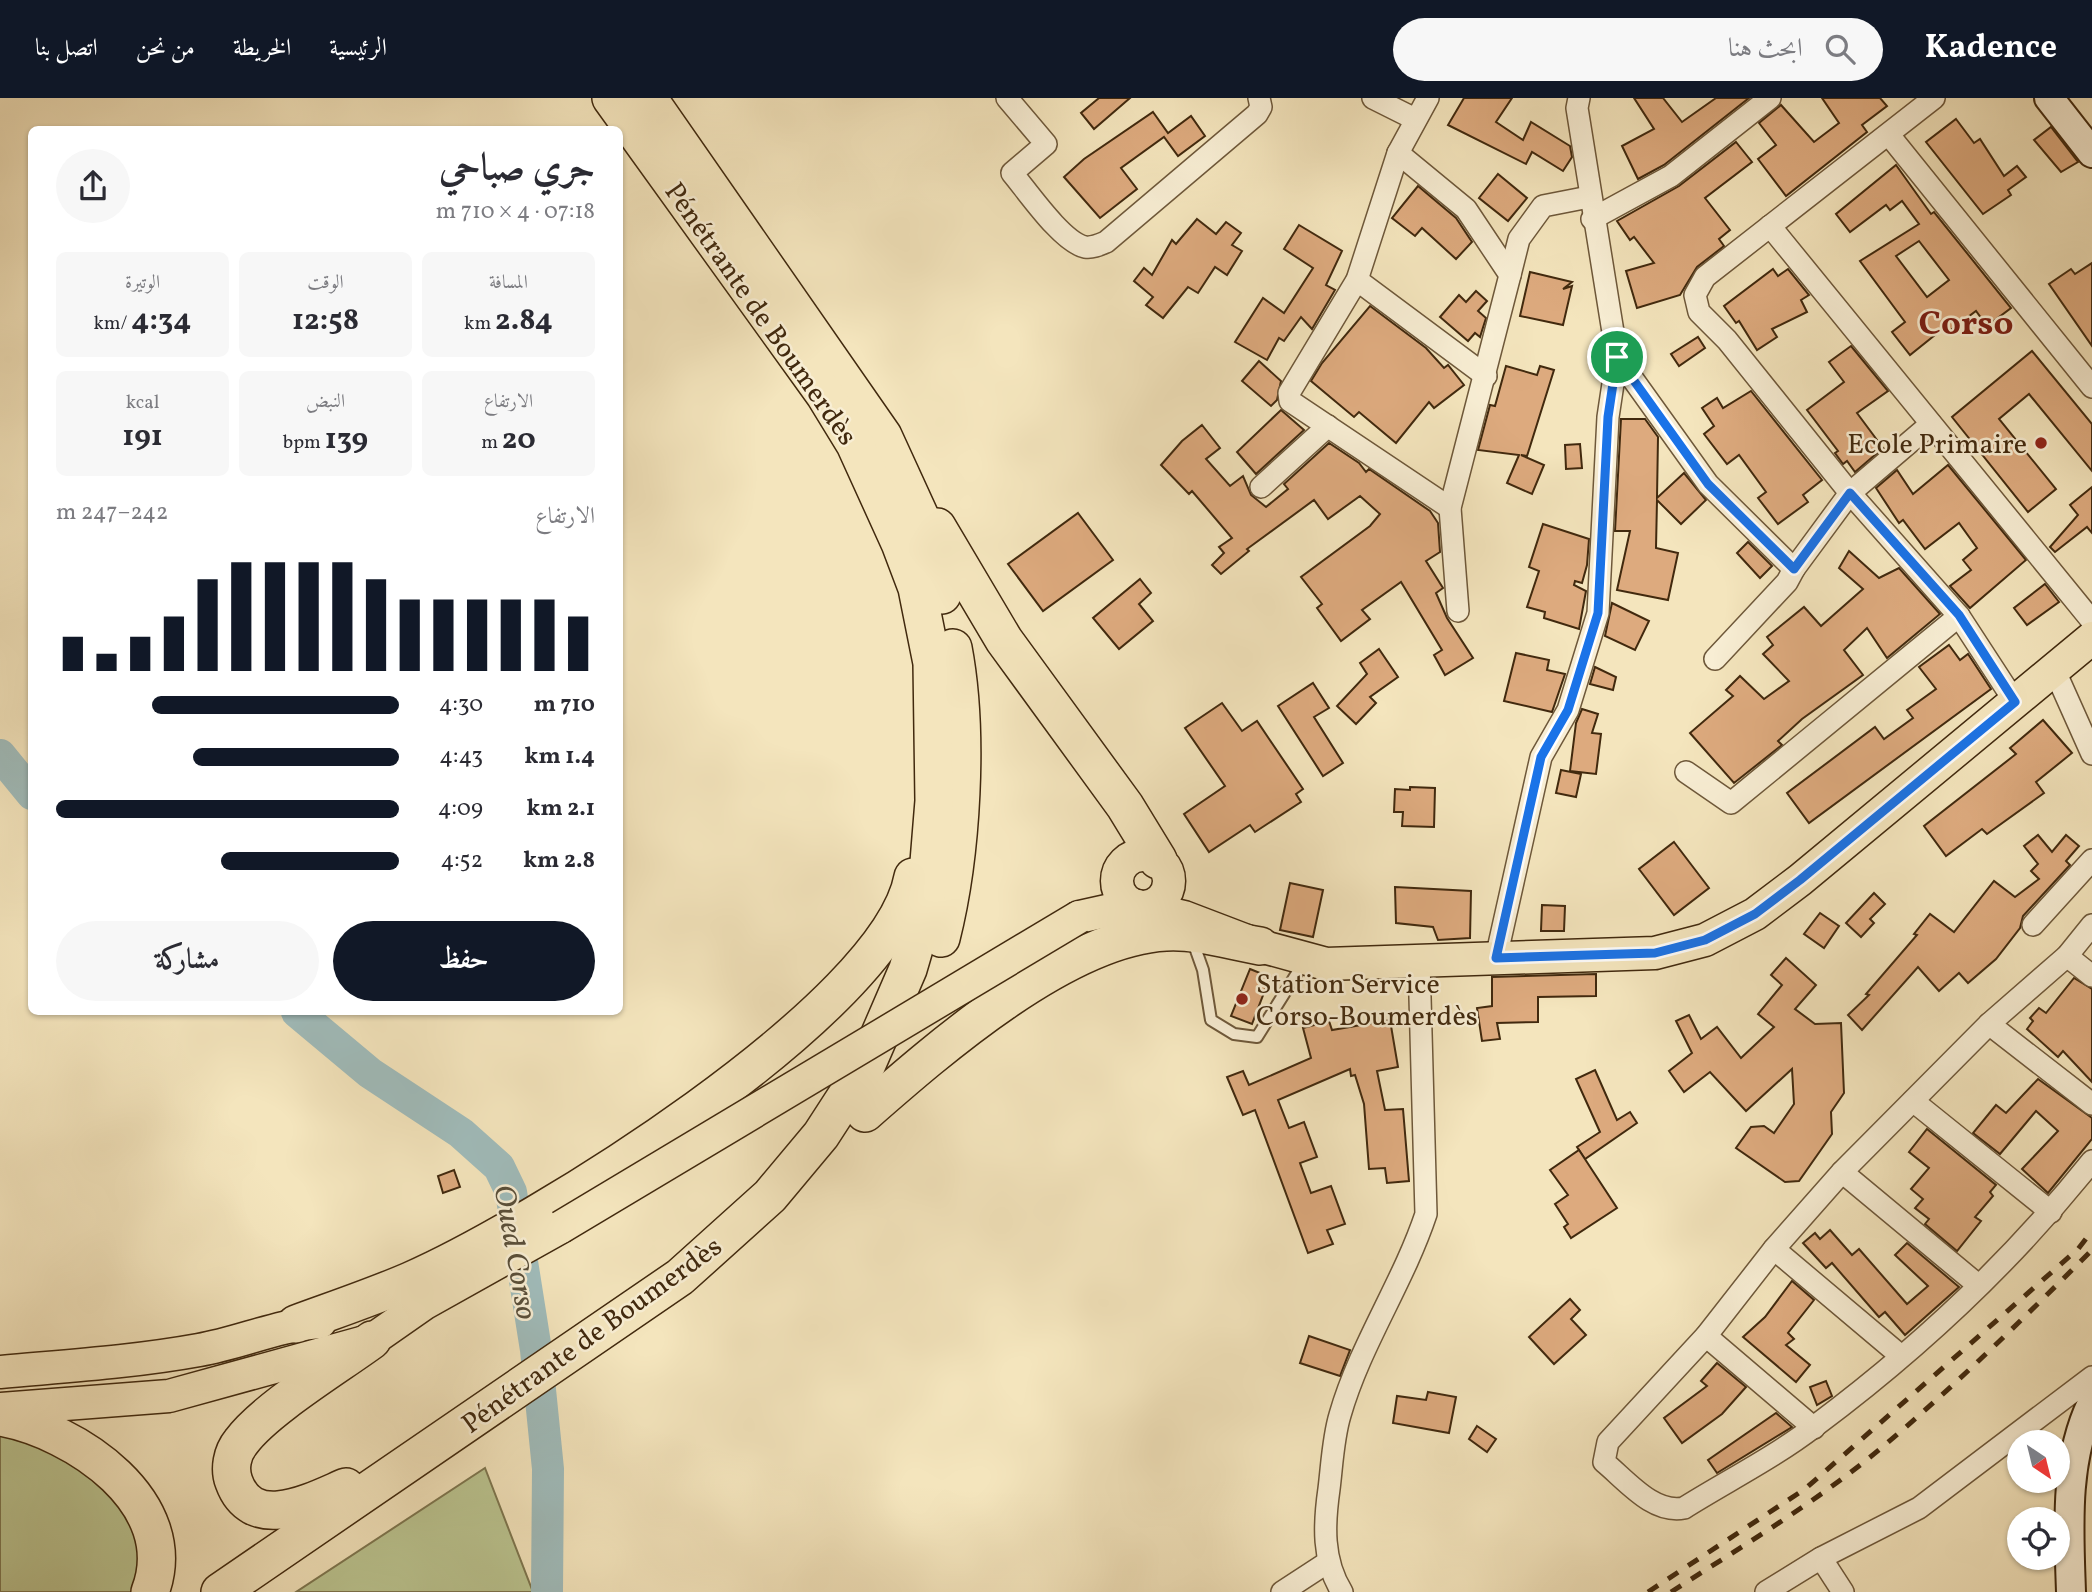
<!DOCTYPE html>
<html lang="ar">
<head>
<meta charset="utf-8">
<style>
	body { margin:0; font-family:Vollkorn,Amiri,serif; background:#f7f7f7; color:#2b2b33; direction:rtl; height:100vh; display:flex; flex-direction:column; font-size:26px; white-space:nowrap }
	* { box-sizing:border-box; margin:0 }
	p { font-size:23px; color:#7c7c81 }
	.icon { flex:none; width:38px; height:38px; fill:none; stroke:currentColor; stroke-width:2; stroke-linecap:round; stroke-linejoin:round }
	.map { position:relative; flex:1; overflow:hidden; direction:ltr }
	.side { position:absolute; left:28px; top:28px; width:595px; height:889px; display:flex; flex-direction:column; background:#fff; border-radius:10px; box-shadow:0 2px 5px #0004; direction:rtl }
	.side>* { flex:none }
	.needle { width:46px; rotate:145deg }
	.buttons { position:absolute; left:2007px; top:1332px; display:grid; gap:14px }
	.buttons a { display:grid; place-items:center; width:63px; height:63px; border-radius:50%; background:#fff; box-shadow:0 2px 5px #0004; font-size:35px }
	.pin { position:absolute; display:grid; place-items:center; width:60px; height:60px; color:#fff; margin:-30px; border:4px solid #fff; border-radius:50%; box-shadow:0 2px 7px #0007 }
	.round { display:grid; place-items:center; flex:none; width:74px; height:74px; border-radius:37px; background:#f7f7f7 }
	.headline { display:flex; align-items:center; justify-content:space-between; height:119px; padding:0 28px }
	h1 { font-size:38px; font-weight:700; line-height:52px }
	.metrics { display:grid; grid-template-columns:repeat(3,1fr); gap:10px; height:119px; padding:7px 28px }
	.metrics div { display:grid; align-content:center; border-radius:10px; background:#f7f7f7; text-align:center }
	.metrics b { font-size:30px; font-weight:700 }
	.metrics small { font-size:19px; font-weight:400 }
	.metrics p { font-size:19px }
	.chart { height:196px; padding:14px 28px }
	.chart p { display:flex; justify-content:space-between }
	.chart svg { width:100%; height:126px; margin-top:7px; stroke:#111827; stroke-width:6 }
	.action { display:flex; gap:14px; margin-top:auto; padding:14px 28px }
	.action a { flex:1; height:80px; border-radius:42px; background:#111827; color:#fff; font-size:28px; font-weight:700; line-height:80px; text-align:center }
	.action a+a { background:#f7f7f7; color:#2b2b33 }
	ul { padding:0 28px; list-style:none; font-size:23px }
	li { display:grid; grid-template-columns:112px 84px 1fr; align-items:center; height:52px }
	li i { height:18px; border-radius:9px; background:#111827 }
	header { display:flex; align-items:center; gap:42px; box-sizing:border-box; height:98px; padding:0 35px; background:#111827; color:#fff }
	header strong { font-size:33px }
	nav { display:flex; gap:38px; margin-inline-start:auto; font-size:24px }
	.search { width:490px; height:63px; background:#f7f7f7; display:flex; align-items:center; gap:18px; box-sizing:border-box; padding:0 24px; border-radius:38px; color:#7c7c81; font-size:26px }
	.map>svg:first-child { display:block }
</style>
</head>
<body>
<header>
<strong>Kadence</strong>
<div class="search"><svg class="icon" aria-label="search" viewBox="0 0 24 24"><circle cx="10" cy="10" r="6"/><path d="M15 15l6 6"/></svg>ابحث هنا</div>
<nav><a>الرئيسية</a><a>الخريطة</a><a>من نحن</a><a>اتصل بنا</a></nav>
</header>
<div class="map">
<svg width="2092" height="1494" viewBox="0 0 2092 1494">
	<rect width="100%" height="100%" fill="#f4e5bd"/>
	<filter id="stains"><feTurbulence type="fractalNoise" baseFrequency=".00286" numOctaves="4"/><feColorMatrix values="0 0 0 0 .2 0 0 0 0 .09 0 0 0 0 .02 0 0 0 .5 -.17"/></filter>
	<radialGradient id="worn" r=".72"><stop offset=".6" stop-color="#630" stop-opacity="0"/><stop offset="1" stop-color="#630" stop-opacity=".3"/></radialGradient>
	<g fill="#bbc591" stroke="#7e7750" stroke-width="2">
		<path d="M0 1332 63 1358 106 1388 134 1421 146 1460 141 1494H0Z"/>
		<path d="M485 1370 533 1494H296Z"/>
	</g>
	<g fill="none" stroke-linecap="round" stroke-linejoin="round">
		<g stroke="#a0bcbb" stroke-width="32">
			<path d="M0 657 32 696"/>
			<path d="M297 914 370 975 461 1035 499 1069 511 1094 536 1252 548 1371 547 1494"/>
		</g>
	</g>
	<g fill="#ddaa7e" stroke="#41290e" stroke-width="2" fill-rule="evenodd">
		<path d="M1099 0H1130L1094 31 1081 15Z"/>
		<path d="M1464 0H1512L1496 24 1523 42 1531 24 1570 48 1572 59 1563 73 1532 54 1526 66 1448 27Z"/>
		<path d="M1634 0H1663L1682 24 1716 0H1749L1664 67 1638 81 1622 48 1654 31Z"/>
		<path d="M1822 0H1880L1887 8 1862 27 1867 34 1786 98 1758 61 1776 47 1759 25 1781 7 1814 44 1839 25Z"/>
		<path d="M1153 14 1168 35 1191 18 1205 38 1178 58 1164 39 1121 70 1137 91 1100 120 1064 79 1084 61Z"/>
		<path d="M1956 21 1974 45 1980 41 2004 78 2017 68 2026 79 2008 92 2011 97 1983 116 1926 44Z"/>
		<path d="M2051 29 2078 64 2061 74 2034 42Z"/>
		<path d="M1736 44 1752 64 1705 100 1730 132 1719 141 1724 148 1697 169 1680 197 1637 210 1626 173 1654 165 1634 139 1630 142 1617 123 1679 88Z"/>
		<path d="M1896 67 1931 116 1934 114 2011 210 1987 228 1976 213 1948 234 1945 229 1910 257 1892 234 1905 224 1860 163 1919 126 1902 103 1890 112 1886 107 1850 134 1836 116ZM1919 143 1949 182 1927 199 1896 158Z"/>
		<path d="M1498 76 1527 100 1508 123 1479 100Z"/>
		<path d="M1418 88 1456 120 1472 144 1456 161 1422 130 1415 138 1392 120Z"/>
		<path d="M1197 121 1216 136 1226 124 1241 135 1232 147 1242 153 1227 177 1215 169 1198 195 1188 189 1163 220 1146 207 1153 199 1134 183 1144 170 1152 177 1172 142 1176 146Z"/>
		<path d="M1299 127 1342 153 1326 187 1335 192 1312 231 1301 219 1284 243 1279 240 1267 262 1235 244 1263 200 1284 215 1313 170 1284 151Z"/>
		<path d="M2092 165V248L2049 186 2071 171 2075 176Z"/>
		<path d="M1773 171 1778 178 1788 171 1809 197 1801 202 1807 214 1772 231 1777 239 1757 252 1739 223 1736 225 1724 208Z"/>
		<path d="M1530 174 1572 184 1563 191 1572 188 1563 227 1520 218Z"/>
		<path d="M1476 193 1487 203 1478 213 1486 220 1480 239 1475 235 1468 243 1440 219 1459 197 1466 204Z"/>
		<path d="M1370 208 1426 250 1444 270 1448 267 1464 287 1434 310 1429 304 1396 345 1359 314 1354 319 1311 283 1322 265Z"/>
		<path d="M1698 239 1705 250 1679 268 1671 256Z"/>
		<path d="M1851 248 1888 293 1857 315 1883 350 1855 374 1847 363 1843 366 1835 355 1838 353 1807 312 1844 284 1829 264Z"/>
		<path d="M2032 253 2092 326V373L2029 296 1999 321 2056 391 2028 414 1952 319Z"/>
		<path d="M1259 263 1281 283 1277 302 1271 308 1242 283Z"/>
		<path d="M1506 268 1537 277 1540 268 1554 272 1527 358 1521 357 1544 367 1532 396 1507 385 1519 357 1478 352 1490 307 1495 308Z"/>
		<path d="M1751 293 1822 382 1803 397 1808 404 1778 426 1758 400 1766 394 1739 357 1727 366 1704 336 1714 328 1702 310 1717 300 1723 310Z"/>
		<path d="M1281 312 1304 332 1256 376 1237 354Z"/>
		<path d="M1621 321H1645L1658 339 1657 400 1684 375 1706 402 1681 426 1657 402 1656 450 1678 455 1668 502 1617 492 1630 433H1615Z"/>
		<path d="M1202 327 1220 350 1206 361 1230 388 1243 378 1251 397 1266 409 1288 391 1284 386 1329 345 1359 365 1366 374 1369 371 1430 413 1438 425 1440 454 1426 463 1443 490 1436 495 1447 520 1473 560 1445 577 1434 557 1442 552 1401 484 1362 512 1370 521 1341 543 1317 510 1322 506 1301 479 1370 428 1380 416 1360 398 1328 421 1314 402 1247 451 1249 453 1221 476 1212 467 1224 455 1219 449 1232 440 1192 393 1189 396 1161 367 1182 343Z"/>
		<path d="M1580 346 1582 370 1566 371 1565 347Z"/>
		<path d="M1948 367 2026 462 1970 510 1950 488 1971 472 1963 462 1977 450 1959 425 1925 451 1903 422 1899 425 1876 390 1897 372 1913 396Z"/>
		<path d="M2092 389V435L2087 429 2055 454 2050 449 2078 417 2070 407Z"/>
		<path d="M1078 415 1113 462 1043 513 1008 466Z"/>
		<path d="M1543 426 1589 441 1587 467 1582 485 1575 483 1574 487 1586 493 1579 531 1544 520 1545 514 1527 509 1539 473 1529 469Z"/>
		<path d="M1748 444 1772 468 1760 480 1737 455Z"/>
		<path d="M1849 453 1879 480 1899 470 1940 516 1887 560 1867 530 1844 552 1863 577 1802 621 1778 643 1782 647 1734 685 1690 635 1733 598 1726 592 1740 578 1764 601 1789 583 1763 556 1773 547 1767 539 1804 509 1821 528 1863 491 1839 470Z"/>
		<path d="M1140 481 1151 495 1139 506 1153 523 1119 551 1093 520Z"/>
		<path d="M2045 486 2059 504 2027 527 2014 510Z"/>
		<path d="M1612 505 1649 523 1635 552 1605 538Z"/>
		<path d="M1949 547 1960 562 1968 556 1991 591 1809 725 1787 695 1875 629 1884 641 1913 620 1907 612 1936 591 1919 569Z"/>
		<path d="M1379 551 1398 579 1370 599 1376 605 1356 626 1337 608 1367 576 1360 565Z"/>
		<path d="M1516 555 1549 562 1547 572 1565 576 1552 614 1504 603Z"/>
		<path d="M1595 569 1616 579 1613 592 1590 586Z"/>
		<path d="M1313 585 1329 610 1314 619 1343 665 1323 678 1278 608Z"/>
		<path d="M1222 605 1242 633 1257 623 1303 691 1296 696 1301 704 1255 734 1250 727 1209 754 1184 716 1225 688 1185 630Z"/>
		<path d="M1582 611 1598 616 1592 635 1601 636 1596 676 1570 673 1576 625Z"/>
		<path d="M2043 622 2072 655 2036 684 2044 695 1987 736 1982 731 1946 758 1924 728 2016 656 2010 650Z"/>
		<path d="M1561 672 1581 676 1576 699 1556 695Z"/>
		<path d="M1410 689 1435 690 1434 729 1402 728 1403 714H1394L1395 691 1410 692Z"/>
		<path d="M2038 737 2052 754 2066 737 2079 748 2066 763 2070 767 2023 818 2020 830 1996 861 1968 885 1959 875 1939 893 1918 869 1862 932 1848 917 1869 897 1866 896 1917 837 1914 836 1930 816 1954 834 1994 783 2015 799 2039 781 2031 773 2038 766 2024 748Z"/>
		<path d="M1674 744 1709 790 1674 817 1639 771Z"/>
		<path d="M1290 785 1323 792 1313 839 1280 832Z"/>
		<path d="M1395 789 1471 793 1470 840 1438 842 1433 829 1396 825Z"/>
		<path d="M1874 795 1885 806 1870 821 1874 825 1861 839 1846 825Z"/>
		<path d="M1542 807 1565 808 1564 833H1541Z"/>
		<path d="M1820 815 1839 828 1824 850 1804 836Z"/>
		<path d="M1786 860 1816 887 1795 911 1815 926 1841 925 1844 995 1831 1014 1832 1036 1799 1083 1785 1084 1736 1050 1751 1029 1764 1028 1774 1035 1794 1006 1792 971 1746 1013 1710 974 1684 994 1669 973 1692 955 1676 923 1689 917 1701 941 1717 929 1741 960 1774 929 1758 916 1782 887 1771 877Z"/>
		<path d="M1250 871 1270 879 1252 926 1231 918Z"/>
		<path d="M1596 876V898L1538 899V924L1497 925 1500 941 1482 943 1477 910 1492 908V879Z"/>
		<path d="M2074 880 2092 891V984L2063 953 2058 959 2027 931 2033 923 2030 920 2039 910 2046 915Z"/>
		<path d="M1390 922 1398 969 1377 973 1385 1012 1403 1011 1409 1083 1387 1085 1385 1070 1369 1071 1364 1006 1355 977 1351 978 1350 971 1278 1002 1289 1030 1304 1024 1317 1059 1300 1065 1311 1095 1331 1088 1345 1126 1327 1132 1333 1146 1308 1155 1255 1012 1243 1017 1227 979 1243 973 1249 987 1311 960 1303 930 1329 923 1332 932Z"/>
		<path d="M1595 972 1617 1022 1630 1014 1637 1025 1585 1061 1577 1049 1600 1034 1576 981Z"/>
		<path d="M2038 981 2092 1020V1041L2048 1095 2022 1071 2058 1033 2036 1013 2000 1056 1973 1035 1996 1007 2006 1015Z"/>
		<path d="M1927 1031 1996 1087 1990 1094 1993 1098 1975 1119 1981 1123 1957 1153 1925 1126 1929 1121 1915 1110 1923 1101 1911 1091 1929 1070 1909 1054Z"/>
		<path d="M1579 1052 1617 1110 1571 1140 1564 1129 1568 1126 1555 1106 1568 1097 1550 1072Z"/>
		<path d="M454 1072 460 1089 443 1095 438 1078Z"/>
		<path d="M1830 1132 1852 1157 1859 1151 1907 1206 1928 1188 1895 1157 1907 1145 1959 1189 1905 1237 1885 1214 1879 1219 1832 1165 1826 1170 1803 1145 1815 1135 1820 1141Z"/>
		<path d="M1792 1183 1814 1202 1788 1235 1794 1241 1786 1247 1810 1267 1796 1284 1743 1239 1765 1219Z"/>
		<path d="M1570 1201 1580 1212 1571 1221 1586 1237 1554 1266 1529 1239Z"/>
		<path d="M1309 1238 1350 1252 1340 1278 1300 1265Z"/>
		<path d="M1717 1265 1746 1289 1722 1316 1682 1345 1664 1320 1707 1288 1701 1283Z"/>
		<path d="M1826 1283 1832 1298 1817 1307 1810 1289Z"/>
		<path d="M1428 1294 1456 1299 1449 1335 1393 1325 1397 1298 1426 1302Z"/>
		<path d="M1776 1315 1792 1329 1717 1375 1708 1362Z"/>
		<path d="M1477 1328 1496 1341 1487 1354 1469 1341Z"/>
	</g>
	<g fill="none" stroke-linecap="round" stroke-linejoin="round">
		<defs>
			<path id="lane" d="M1192 841 1203 872 1211 922 1234 936 1257 939 1304 864"/>
			<g id="street">
				<path d="M1007 0 1046 46 1012 75C1028 94 1062 144 1085 149 1093 150 1099 147 1106 144L1257 16 1261 9 1259 0"/>
				<path d="M1373 0 1415 21"/>
				<path d="M1428 0 1398 55 1357 182 1289 295 1290 303 1450 410"/>
				<path d="M1934 0 1705 179 1695 197 1699 214 1727 242 1850 395 1959 518 2015 604"/>
				<path d="M1889 37 2092 289"/>
				<path d="M1398 55 1466 111 1510 177 1450 410 1458 513"/>
				<path d="M1592 121 1671 78 1770 0"/>
				<path d="M1770 128 2092 523"/>
				<path d="M1510 177 1519 141 1543 108 1589 99"/>
				<path d="M1357 182 1486 278"/>
				<path d="M1617 259 1708 386 1794 471 1787 484 1715 561"/>
				<path d="M1261 389 1328 328"/>
				<path d="M1794 471 1850 395 1931 326"/>
				<path d="M2054 571 2092 656"/>
				<path d="M1686 674 1731 705 1959 518"/>
				<path d="M2033 827 2092 762"/>
				<path d="M2092 827 2067 858 1989 926 1842 1074 1774 1151 1706 1238 1608 1344 1604 1364C1627 1383 1653 1416 1684 1410 1727 1383 1775 1359 1815 1328 1917 1252 2013 1162 2092 1063"/>
				<path d="M2067 858 2092 878"/>
				<path d="M1496 860 1541 659 1568 612 1598 515 1608 319 1617 259 1577 10 1579 0"/>
				<path d="M1989 926 2092 1006"/>
				<path d="M1913 1003 2051 1114"/>
				<path d="M1842 1074 1978 1187"/>
				<path d="M1774 1151 1901 1258"/>
				<path d="M1706 1238 1814 1330"/>
				<path d="M1821 1460 1843 1494"/>
				<path d="M1282 1494 1328 1464"/>
				<path d="M1342 1494C1322 1462 1324 1426 1329 1391 1332 1367 1333 1340 1340 1317 1360 1247 1403 1185 1426 1116L1419 863"/>
				<path d="M1766 1494 1821 1460 1919 1410 2092 1279"/>
			</g>
			<g id="secondary">
				<path d="M2049 0 2092 55"/>
				<path d="M2071 1494C2069 1432 2064 1363 2092 1305"/>
			</g>
			<g id="primary">
				<circle cx="1143" cy="783" r="26"/>
				<path d="M1079 819 1133 807 1184 819 1260 848 1326 866 1655 855 1705 842 1755 816 1800 782 2092 540"/>
				<path d="M0 1274C66 1268 133 1264 199 1252 240 1245 278 1227 320 1224"/>
				<path d="M0 1311 169 1298 372 1242 425 1205 561 1129"/>
			</g>
			<g id="highway">
				<path d="M648 0 883 338 921 421 942 497"/>
				<path d="M937 429 1004 542 1125 708 1158 762"/>
				<path d="M941 840C962 757 969 634 953 550"/>
				<path d="M865 1015C938 951 1066 839 1166 834 1196 832 1231 843 1260 848"/>
				<path d="M296 1226C334 1212 373 1199 410 1183 531 1130 889 911 913 779"/>
				<path d="M0 1319C75 1332 184 1405 150 1494"/>
				<path d="M346 1389C313 1403 253 1436 234 1384 229 1371 232 1355 241 1344 264 1312 338 1267 372 1242"/>
				<path d="M220 1494 680 1179 770 1098 821 1037 867 966 908 871 925 813 934 703 932 565 917 490 900 445 855 346 825 297 611 0"/>
			</g>
		</defs>
		<use href="#lane" stroke="#6e583a" stroke-width="14"/>
		<use href="#street" stroke="#6e583a" stroke-width="24"/>
		<use href="#secondary" stroke="#41290e" stroke-width="32"/>
		<use href="#primary" stroke="#41290e" stroke-width="35"/>
		<use href="#highway" stroke="#41290e" stroke-width="40"/>
		<use href="#lane" stroke="#f8eed4" stroke-width="10"/>
		<use href="#street" stroke="#f8eed4" stroke-width="21"/>
		<use href="#secondary" stroke="#f8eed4" stroke-width="28"/>
		<use href="#primary" stroke="#f4e5bd" stroke-width="32"/>
		<use href="#highway" stroke="#f4e5bd" stroke-width="37"/>
		<g stroke="#41290e" stroke-width="5" stroke-dasharray="12 12" stroke-linecap="butt">
			<path d="M1648 1494 1805 1391 2078 1151 2092 1133"/>
			<path d="M1671 1494C1744 1447 1820 1402 1886 1346 1958 1285 2025 1219 2092 1152"/>
		</g>
		<defs>
			<path id="primary-bridge" d="M561 1129 1079 819"/>
		</defs>
		<use href="#primary-bridge" stroke="#41290e" stroke-width="35" stroke-linecap="butt"/>
		<use href="#primary-bridge" stroke="#f4e5bd" stroke-width="32"/>
	</g>
	<g fill="none" stroke-linecap="round" stroke-linejoin="round">
		<defs>
			<path id="route" d="M1617 259 1708 386 1794 471 1850 395 1959 517 2015 604 1800 782 1755 816 1705 842 1655 855 1496 860 1541 659 1568 612 1598 515 1608 319Z"/>
		</defs>
		<use href="#route" stroke="#fff" stroke-width="14"/>
		<use href="#route" stroke="#1a73e8" stroke-width="9"/>
	</g>
	<g fill="#8f2418" stroke="#f8eed4" stroke-width="2.5">
		<circle cx="2041" cy="345" r="7"/>
		<circle cx="1242" cy="901" r="7"/>
	</g>
	<g text-anchor="middle" stroke-width="5" stroke-linejoin="round" paint-order="stroke">
		<g font-size="28" fill="#41290e" stroke="#f8eed4">
			<text transform="translate(762 215) rotate(55)" y="10">Pénétrante de Boumerdès</text>
			<text transform="translate(591 1236) rotate(-36)" y="10">Pénétrante de Boumerdès</text>
		</g>
		<g font-size="28" fill="#41290e" stroke="#f8eed4" text-anchor="end">
			<text x="2027" y="355">Ecole Primaire</text>
			<text x="1256" y="895" text-anchor="start">Station Service<tspan x="1256" dy="32">Corso-Boumerdès</tspan></text>
		</g>
		<g font-size="30" font-style="italic" fill="#594e39" stroke="#f8eed4">
			<text transform="translate(516 1154) rotate(80)" y="10">Oued Corso</text>
		</g>
		<g font-size="35" font-weight="bold" fill="#7a1f14" stroke="#f8eed4">
			<text x="1966" y="236">Corso</text>
		</g>
	</g>
	<rect width="100%" height="100%" filter="url(#stains)"/>
	<rect width="100%" height="100%" fill="url(#worn)"/>
</svg>
<div class="buttons">
<a><svg class="needle" viewBox="-14 -14 28 28"><path d="M0-13l5 13h-10z" fill="#e53935"/><path d="M0 13l5-13h-10z" fill="#7c7c81"/></svg></a>
<a><svg class="icon" aria-label="locate" viewBox="0 0 24 24"><circle cx="12" cy="12" r="6"/><path d="M12 2v4M12 18v4M2 12h4M18 12h4"/></svg></a>
</div>
<div class="pin" style="left:1617px;top:259px;background:#1e9e55"><svg class="icon" aria-label="arrive" viewBox="0 0 24 24"><path d="M6 21V4h12l-3 4 3 4H6"/></svg></div>
<section class="side">
<div class="headline"><div><h1>جري صباحي</h1><p>07:18 · 4 × 710 m</p></div><a class="round"><svg class="icon" aria-label="share" viewBox="0 0 24 24"><path d="M12 15V3M7 8l5-5 5 5M5 13v7h14v-7"/></svg></a></div>
<div class="metrics">
<div><p>المسافة</p><b>2.84<small> km</small></b></div>
<div><p>الوقت</p><b>12:58</b></div>
<div><p>الوتيرة</p><b>4:34<small> /km</small></b></div>
</div>
<div class="metrics">
<div><p>الارتفاع</p><b>20<small> m</small></b></div>
<div><p>النبض</p><b>139<small> bpm</small></b></div>
<div><p>kcal</p><b>191</b></div>
</div>
<div class="chart"><p><span>الارتفاع</span>242–247 m</p>
<svg viewBox="0 0 160 44" preserveAspectRatio="none"><path d="M5 44V32M15 44V38M25 44V32M35 44V25M45 44V12M55 44V6M65 44V6M75 44V6M85 44V6M95 44V12M105 44V19M115 44V19M125 44V19M135 44V19M145 44V19M155 44V25"/></svg>
</div>
<ul>
<li><b>710 m</b>4:30<i style="width:72%"></i></li>
<li><b>1.4 km</b>4:43<i style="width:60%"></i></li>
<li><b>2.1 km</b>4:09<i style="width:100%"></i></li>
<li><b>2.8 km</b>4:52<i style="width:52%"></i></li>
</ul>
<div class="action"><a>حفظ</a><a>مشاركة</a></div>
</section>
</div>
</body>
</html>
